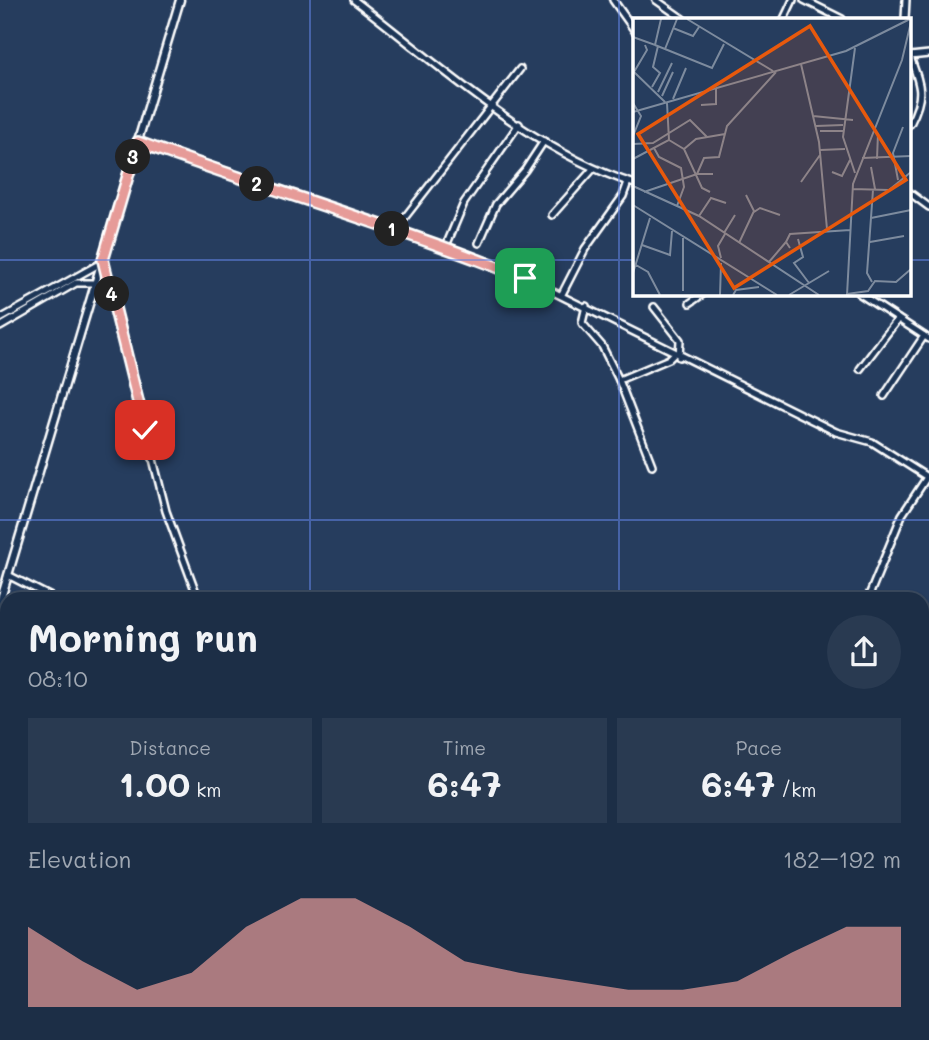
<!DOCTYPE html>
<html lang="en">
<head>
<meta charset="utf-8">
<style>
	body { margin:0; font-family:Mali,sans-serif; background:#293a51; color:#f1f3f6; height:100vh; display:flex; flex-direction:column; font-size:26px; white-space:nowrap }
	* { box-sizing:border-box; margin:0 }
	p { font-size:23px; color:#a0a8b3 }
	.icon { flex:none; width:38px; height:38px; fill:none; stroke:currentColor; stroke-width:2; stroke-linecap:round; stroke-linejoin:round }
	.map { position:relative; flex:1; overflow:hidden }
	.panel { position:absolute; left:0px; top:592px; width:929px; height:450px; display:flex; flex-direction:column; background:#1c2e46; border-radius:21px 21px 0 0; box-shadow:0 2px 5px #0004,0 0 0 2px #3a4a5f }
	.panel>* { flex:none }
	.pin { position:absolute; display:grid; place-items:center; width:60px; height:60px; color:#fff; margin:-30px; border-radius:14px; box-shadow:0 4px 10px #0006 }
	.km { position:absolute; width:35px; height:35px; margin:-18px; border-radius:50%; background:#222; color:#fff; font-size:19px; line-height:35px; text-align:center }
	.round { display:grid; place-items:center; flex:none; width:74px; height:74px; border-radius:37px; background:#293a51 }
	.head { display:flex; align-items:center; justify-content:space-between; height:119px; padding:0 28px }
	h1 { font-size:38px; font-weight:800; line-height:52px }
	.stats { display:grid; grid-template-columns:repeat(3,1fr); gap:10px; height:119px; padding:7px 28px }
	.stats div { display:grid; align-content:center; border-radius:0px; background:#293a51; text-align:center }
	.stats b { font-size:35px; font-weight:800 }
	.stats small { font-size:19px; font-weight:400 }
	.stats p { font-size:19px }
	.chart { height:196px; padding:14px 28px }
	.chart p { display:flex; justify-content:space-between }
	.chart svg { width:100%; height:126px; margin-top:7px; fill:#e69b98; opacity:.7 }
	.map>svg:first-child { display:block }
</style>
</head>
<body>
<div class="map">
<svg width="929" height="1040" viewBox="0 0 929 1040">
	<rect width="100%" height="100%" fill="#263d5e"/>
	<filter id="ink" filterUnits="userSpaceOnUse"><feTurbulence type="fractalNoise" baseFrequency=".0143" numOctaves="2"/><feDisplacementMap in="SourceGraphic" scale="14" xChannelSelector="R" yChannelSelector="G"/><feConvolveMatrix kernelMatrix="1 2 1 2 8 2 1 2 1" color-interpolation-filters="sRGB"/></filter>
	<g filter="url(#ink)">
		<g fill="none" stroke-linecap="round" stroke-linejoin="round">
			<defs>
				<g id="minor">
					<path d="M354 0C441 66 529 150 635 184"/>
					<path d="M613 0 635 31"/>
					<path d="M656 0 683 19"/>
					<path d="M804 0 842 19"/>
					<path d="M784 19 793 0"/>
					<path d="M905 19 906 0"/>
					<path d="M910 56 929 54"/>
					<path d="M910 57C921 87 925 95 910 124"/>
					<path d="M138 142 458 251 525 278 836 432 872 442 927 477"/>
					<path d="M910 193 929 207"/>
					<path d="M552 215 593 169"/>
					<path d="M395 230 520 69"/>
					<path d="M479 243 496 204 525 170 544 141"/>
					<path d="M446 246 464 203 519 124"/>
					<path d="M103 259 166 511 198 598"/>
					<path d="M562 294 585 249 623 196 628 182"/>
					<path d="M860 294 929 339"/>
					<path d="M690 303 703 294"/>
					<path d="M586 306 582 323 602 346 619 380 652 465"/>
					<path d="M654 307 680 340 679 357"/>
					<path d="M0 319 101 263"/>
					<path d="M0 327 76 283H94"/>
					<path d="M860 369 898 319"/>
					<path d="M619 380 669 359 674 354"/>
					<path d="M884 396 924 336"/>
					<path d="M8 575 53 598"/>
					<path d="M868 598 902 515 927 477"/>
					<path d="M922 641 929 643"/>
					<path d="M922 815 929 812"/>
					<path d="M0 852 7 853"/>
					<path d="M393 1034 398 1040"/>
					<path d="M418 1034 420 1040"/>
					<path d="M476 1034 480 1040"/>
					<path d="M794 1034 801 1040"/>
					<path d="M60 1040 63 1034"/>
					<path d="M104 1040V1034"/>
					<path d="M296 1040 297 1034"/>
					<path d="M458 1040 465 1034"/>
				</g>
				<path id="major" d="M0 602 180 0"/>
				<g id="highway">
					<path d="M922 949 929 946"/>
					<path d="M922 959 929 956"/>
					<path d="M737 1040 748 1034"/>
					<path d="M755 1040 767 1034"/>
				</g>
			</defs>
			<use href="#minor" stroke="#fff" stroke-width="10"/>
			<use href="#major" stroke="#fff" stroke-width="11"/>
			<use href="#highway" stroke="#fff" stroke-width="13"/>
			<use href="#minor" stroke="#1d3557" stroke-width="5"/>
			<use href="#major" stroke="#1d3557" stroke-width="6"/>
			<use href="#highway" stroke="#1d3557" stroke-width="8"/>
		</g>
	</g>
	<g fill="none" stroke-linecap="round" stroke-linejoin="round" filter="url(#ink)">
		<defs>
			<path id="route" d="M145 430 103 260 138 142C266 189 398 227 525 278"/>
		</defs>
		<use href="#route" stroke="#fff" stroke-width="14"/>
		<use href="#route" stroke="#e69b98" stroke-width="9"/>
	</g>
	<path fill="none" stroke="#6183e4" stroke-width="2" stroke-opacity="0.55" d="M310 0V598M619 0V598M0 260H635M910 260H929M0 520H929M0 780H7M922 780H929M310 1034V1040M619 1034V1040"/>
	<g transform="translate(633 18)">
		<rect width="278" height="278" fill="#263d5e"/>
		<path fill="none" stroke="#7d8b9e" stroke-width="2" d="M54 1 140 53M40 10 60 18 66 9M0 19 22 27 28 1M22 27 79 50 91 26M222 30 210 119 222 155M32 31 44 1M168 46 186 124 194 211M0 53 32 84M1 54 14 32 12 27M19 69 27 55 20 49 25 28M25 74 39 45M29 78 40 54M40 81 53 50M0 85 8 98 0 118M68 87 83 86V71M0 94 213 33 277 1M180 98 220 102M183 108 210 107M187 113H210M36 122 51 131 63 121 92 116M0 126 20 125 57 102 74 119M21 130 26 139 48 150 51 169 44 188M51 131 69 170 77 174M187 132 212 131M229 140 278 138M0 141 36 122 34 85M244 141 245 115M238 149 242 171M199 154 209 158 217 142M64 156 71 140 86 139 94 108 143 54M265 162 260 135 270 109M168 164 187 137M0 168 66 198 186 277M219 171 256 172 278 154M11 174 64 156H80M0 187 144 277M121 194 127 190 147 197M66 198 78 180 93 185M238 200 278 192M91 215 102 197M50 220V273M165 221 170 239 161 245 176 265M237 224 271 218M106 225 121 193 113 177M9 227 37 237 39 213M157 230 153 224 157 216 217 212M88 240 85 228 92 216M136 244 153 224M3 247 15 254 27 277M0 255 17 200M239 264 234 255 240 172M214 276 235 273 242 263 263 264 278 251M87 277 88 245M100 277 103 272 126 269M156 277 196 253M214 277 220 166 269 42 278 4"/>
		<path fill="#e8590c" fill-opacity="0.15" stroke="#e8590c" stroke-width="3.5" d="M177 8 273 162 101 270 5 116Z"/>
		<rect width="278" height="278" fill="none" stroke="#fff" stroke-width="3.5"/>
	</g>
</svg>
<div class="pin" style="left:525px;top:278px;background:#1e9e55"><svg class="icon" aria-label="arrive" viewBox="0 0 24 24"><path d="M6 21V4h12l-3 4 3 4H6"/></svg></div>
<div class="pin" style="left:145px;top:430px;background:#d93025"><svg class="icon" aria-label="check" viewBox="0 0 24 24"><path d="M5 12l5 5 9-10"/></svg></div>
<b class="km" style="left:392px;top:229px">1</b>
<b class="km" style="left:257px;top:184px">2</b>
<b class="km" style="left:133px;top:157px">3</b>
<b class="km" style="left:112px;top:294px">4</b>
<section class="panel">
<div class="head"><div><h1>Morning run</h1><p>08:10</p></div><a class="round"><svg class="icon" aria-label="share" viewBox="0 0 24 24"><path d="M12 15V3M7 8l5-5 5 5M5 13v7h14v-7"/></svg></a></div>
<div class="stats">
<div><p>Distance</p><b>1.00<small> km</small></b></div>
<div><p>Time</p><b>6:47</b></div>
<div><p>Pace</p><b>6:47<small> /km</small></b></div>
</div>
<div class="chart"><p><span>Elevation</span>182–192 m</p>
<svg viewBox="0 0 160 44" preserveAspectRatio="none"><path d="M0 44V16L10 28L20 38L30 32L40 16L50 6L60 6L70 16L80 28L90 32L100 35L110 38L120 38L130 35L140 25L150 16L160 16V44z"/></svg>
</div>
</section>
</div>
</body>
</html>
